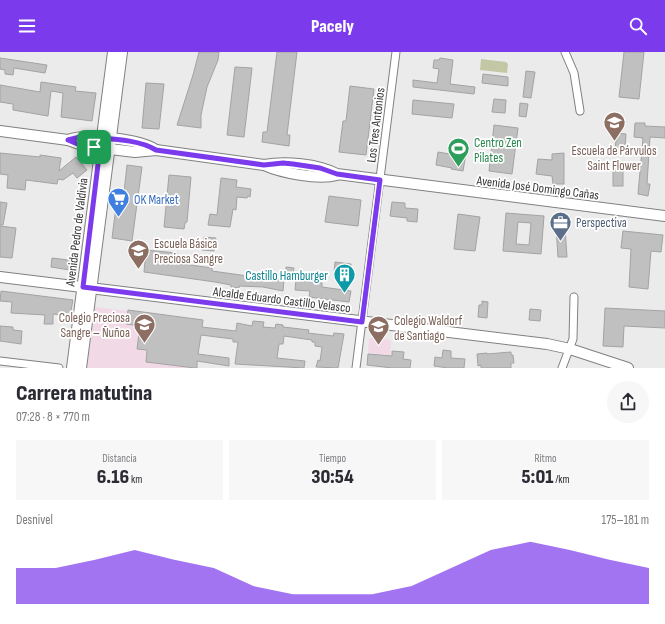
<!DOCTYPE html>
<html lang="es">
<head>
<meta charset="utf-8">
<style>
	body { margin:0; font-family:"Sofia Sans Condensed",sans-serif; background:#f7f7f7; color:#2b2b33; height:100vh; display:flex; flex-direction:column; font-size:15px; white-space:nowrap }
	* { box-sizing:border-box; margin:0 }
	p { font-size:13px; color:#7c7c81 }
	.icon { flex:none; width:22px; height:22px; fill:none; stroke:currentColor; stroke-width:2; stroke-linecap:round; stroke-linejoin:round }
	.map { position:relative; height:316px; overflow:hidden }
	.drawer { display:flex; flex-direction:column; background:#fff; flex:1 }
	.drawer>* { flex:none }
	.pin { position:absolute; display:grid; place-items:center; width:34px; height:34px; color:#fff; margin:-17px; border-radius:8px; box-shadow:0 2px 6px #0006 }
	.round { display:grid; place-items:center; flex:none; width:42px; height:42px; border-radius:21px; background:#f7f7f7 }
	.headline { display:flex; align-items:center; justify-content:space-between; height:68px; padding:0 16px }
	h1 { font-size:22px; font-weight:800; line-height:30px }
	.metrics { display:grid; grid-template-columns:repeat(3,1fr); gap:6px; height:68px; padding:4px 16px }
	.metrics div { display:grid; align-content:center; border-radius:0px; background:#f7f7f7; text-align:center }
	.metrics b { font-size:20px; font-weight:800 }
	.metrics small { font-size:11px; font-weight:400 }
	.metrics p { font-size:11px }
	.chart { height:112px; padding:8px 16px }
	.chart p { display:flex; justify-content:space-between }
	.chart svg { width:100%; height:72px; margin-top:4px; fill:#7c3aed; opacity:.7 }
	header { display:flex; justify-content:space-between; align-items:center; height:52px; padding:0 16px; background:#7c3aed; color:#fff; font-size:18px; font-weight:800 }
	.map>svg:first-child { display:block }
</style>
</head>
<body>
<header><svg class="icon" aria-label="menu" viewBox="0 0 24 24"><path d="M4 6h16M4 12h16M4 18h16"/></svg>Pacely<svg class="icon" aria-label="search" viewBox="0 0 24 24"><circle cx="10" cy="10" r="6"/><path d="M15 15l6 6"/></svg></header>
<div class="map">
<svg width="665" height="316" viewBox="0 0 665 316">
	<rect width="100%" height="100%" fill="#ebebec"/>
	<g fill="#f1d9e5">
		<path d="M95 255 203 268 197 316H87Z"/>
		<path d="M369 286 391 288 390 303 368 301Z"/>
	</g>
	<path fill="#c3c7a4" d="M481 7 506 10 508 12 507 21 480 18Z"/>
	<g fill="#c1c0c1" stroke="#a4a3a4" fill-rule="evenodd">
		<path d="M199 0H219L218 8 207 35 201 63V76L177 73 193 23Z"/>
		<path d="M277 0H297L287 83H290L289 94 262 90 263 80H267Z"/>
		<path d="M624 0H644L639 47 619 45Z"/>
		<path d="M0 6 47 13 45 21 14 16 13 23 5 22V18L0 17Z"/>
		<path d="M440 6 453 8 450 32 475 35 474 42 413 35V28L437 31 439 17 433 16 434 8H439Z"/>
		<path d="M235 15 252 16 244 85 227 83Z"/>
		<path d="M526 19 535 20 531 46 523 45Z"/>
		<path d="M483 22 508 25V34L482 31Z"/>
		<path d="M41 30 76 35 75 39 96 41 92 69 61 65 63 41 51 39 48 64 13 58V52L0 50V33L40 40Z"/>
		<path d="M146 31 164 32 159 77 142 76Z"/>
		<path d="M350 34 374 37 366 103 339 100 343 69H346Z"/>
		<path d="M494 47 506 48 505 61 492 60Z"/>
		<path d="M413 48 454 52 452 66 412 62Z"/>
		<path d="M520 51 528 52 526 65 519 64Z"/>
		<path d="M635 71H645V74L665 75V86L650 85 647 132H650L648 144 638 142 643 86 634 85Z"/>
		<path d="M494 73 518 76 512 122 489 119Z"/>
		<path d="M617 81 626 82 625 96H615Z"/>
		<path d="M451 94 467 96 463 119 451 117 452 116 436 113 438 100 450 102Z"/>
		<path d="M0 101 40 105V103L61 106 59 119 76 105 87 118 77 126 73 121 63 128 58 127 57 132 26 128 25 138 7 136 8 123 0 122Z"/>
		<path d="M564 101V132H553L552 124 536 122 538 107 552 108V102Z"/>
		<path d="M127 113 142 115 132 189 112 186 118 139 124 140Z"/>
		<rect x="613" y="116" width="10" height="18"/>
		<path d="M169 123 191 125 187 170 185 171 184 177 164 175Z"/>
		<path d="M221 126 237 128 236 135 251 137 250 145 248 144 247 146 237 145 236 158 233 157 230 175 208 173 210 162 217 163Z"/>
		<path d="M329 144 361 148 358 174 325 170Z"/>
		<path d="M0 150 7 151 3 173H0Z"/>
		<path d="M392 150 405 151V156L418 157 417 170 407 169V166L390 164Z"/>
		<path d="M506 161 544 164 541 202 503 199ZM518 170 531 171 529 193 516 192Z"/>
		<path d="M458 162 480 165 475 199 454 197Z"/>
		<path d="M0 174 16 176 12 206 0 205Z"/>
		<path d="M556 175H565L567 205H558Z"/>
		<path d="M623 179 663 183 661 200 651 199 648 237 629 235 631 197 621 196Z"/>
		<path d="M204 185 216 186 214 199 202 198Z"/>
		<path d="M146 198 177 201 176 211 212 216V219L255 225V228L268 229V226L284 228 283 239 263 235 239 234V236L231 235V233L215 230 144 220Z"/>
		<path d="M52 206 77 209 76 219 51 215Z"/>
		<path d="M335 210 351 212 350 221 334 219Z"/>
		<path d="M286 215 294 216 292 229 285 228Z"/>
		<path d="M296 228 322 231V235L351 239 349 250 309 245 310 239 295 238Z"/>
		<path d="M1 239 73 248 70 264 53 262V272H44L45 263 11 261 12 250 0 249Z"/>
		<path d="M482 249 488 250 487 266 478 265 479 253H482Z"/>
		<path d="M605 256 665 259V276L624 274 623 295 603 294Z"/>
		<path d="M530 257 541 258 540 269 529 268Z"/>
		<path d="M128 258 203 268 202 275 236 279 237 271 252 274 253 269 264 270 263 275 275 276 276 272 283 273V275L309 278 308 281 333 284 334 281 344 282 338 316 316 315 318 308 320 309 322 295 315 294V290H312V288L284 284 283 292H279L277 306 305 309 304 316 235 312 238 290H233V287L201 283 198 302 229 306V314L197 309V316H195L146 310 147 298 137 297 140 274 126 272Z"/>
		<path d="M0 274 13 275V278L22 279 21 292 0 289Z"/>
		<path d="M443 298 451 299V306L465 307 464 316H448L434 314 435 305 442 306Z"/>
		<path d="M392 299 404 300 403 307 411 308 410 316H392L367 313 368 302 392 304Z"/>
		<path d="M511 300V303H513L514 311H511V316H481V313L478 314 477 302 487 301V302Z"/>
	</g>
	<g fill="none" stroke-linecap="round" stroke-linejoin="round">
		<defs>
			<g id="street">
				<path d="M565 0 574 21 580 59"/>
				<path d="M0 309 59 316"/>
				<path d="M356 316 396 0"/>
				<path d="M562 316 573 287 574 245"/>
			</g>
			<g id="secondary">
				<path d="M0 79 68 88 85 94 135 100 156 98 264 113C282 121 318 128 337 123"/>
				<path d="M68 88C87 81 140 87 156 98"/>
				<path d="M264 113C286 109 317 112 337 122L665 164"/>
				<path d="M0 225 547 292 570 297 628 316"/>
				<path d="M72 316 113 0"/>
				<path d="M81 316 122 0"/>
			</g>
		</defs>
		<use href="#street" stroke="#808081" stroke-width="9"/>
		<use href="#secondary" stroke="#808081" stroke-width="12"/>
		<use href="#street" stroke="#fff" stroke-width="7"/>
		<use href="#secondary" stroke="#fff" stroke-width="10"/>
	</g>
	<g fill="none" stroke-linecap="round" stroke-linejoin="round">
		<defs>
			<path id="route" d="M80 85H88C109 87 138 87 156 98L264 113 283 111 293 112 320 116 337 122 380 128 362 270 83 235 100 96 80 93 68 88Z"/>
		</defs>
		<use href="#route" stroke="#fff" stroke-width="8"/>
		<use href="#route" stroke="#7c3aed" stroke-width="5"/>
	</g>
	<defs>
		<symbol id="school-pin" viewBox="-11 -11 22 30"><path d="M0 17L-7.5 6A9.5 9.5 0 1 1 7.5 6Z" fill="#8d6e63" stroke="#fff"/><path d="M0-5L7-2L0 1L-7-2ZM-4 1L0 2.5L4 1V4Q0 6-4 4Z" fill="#fff"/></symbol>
		<symbol id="stadium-pin" viewBox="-11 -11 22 30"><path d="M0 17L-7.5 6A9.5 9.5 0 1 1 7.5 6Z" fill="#2e9e5b" stroke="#fff"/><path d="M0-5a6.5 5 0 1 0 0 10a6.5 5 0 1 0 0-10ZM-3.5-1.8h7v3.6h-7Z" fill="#fff"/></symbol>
		<symbol id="supermarket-pin" viewBox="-11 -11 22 30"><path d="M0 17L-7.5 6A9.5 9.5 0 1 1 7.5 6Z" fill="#3f7fe0" stroke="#fff"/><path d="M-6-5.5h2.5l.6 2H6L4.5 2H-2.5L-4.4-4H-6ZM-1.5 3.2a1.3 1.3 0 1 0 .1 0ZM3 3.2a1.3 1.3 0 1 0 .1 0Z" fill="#fff"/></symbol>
		<symbol id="office-pin" viewBox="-11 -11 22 30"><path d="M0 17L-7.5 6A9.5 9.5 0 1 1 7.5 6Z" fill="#5c6f8a" stroke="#fff"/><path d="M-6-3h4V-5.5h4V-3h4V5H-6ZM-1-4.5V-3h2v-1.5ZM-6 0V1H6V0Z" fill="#fff"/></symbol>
		<symbol id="building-pin" viewBox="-11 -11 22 30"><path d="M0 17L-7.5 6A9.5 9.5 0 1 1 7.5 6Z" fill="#0f9aa8" stroke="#fff"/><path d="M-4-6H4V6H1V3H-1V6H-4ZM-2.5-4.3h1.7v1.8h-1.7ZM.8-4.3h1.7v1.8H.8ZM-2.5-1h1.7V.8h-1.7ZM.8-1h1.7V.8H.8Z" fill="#fff"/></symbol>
	</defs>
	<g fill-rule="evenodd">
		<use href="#school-pin" x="602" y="58" width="25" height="34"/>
		<use href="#stadium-pin" x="446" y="84" width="25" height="34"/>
		<use href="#supermarket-pin" x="106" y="134" width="25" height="34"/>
		<use href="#office-pin" x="548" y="158" width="25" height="34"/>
		<use href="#school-pin" x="126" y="186" width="25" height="34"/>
		<use href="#building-pin" x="332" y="210" width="25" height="34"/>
		<use href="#school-pin" x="132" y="260" width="25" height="34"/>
		<use href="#school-pin" x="366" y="262" width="25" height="34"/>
	</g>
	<g text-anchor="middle" stroke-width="3.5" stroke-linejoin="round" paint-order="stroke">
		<g font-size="13" fill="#353536" stroke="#fff">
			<text transform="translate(375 73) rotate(-83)" y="5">Los Tres Antonios</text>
			<text transform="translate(538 135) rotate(7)" y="5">Avenida José Domingo Cañas</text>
			<text transform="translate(76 180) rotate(-83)" y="5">Avenida Pedro de Valdivia</text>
			<text transform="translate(282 247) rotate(7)" y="5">Alcalde Eduardo Castillo Velasco</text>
		</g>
		<g font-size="13" fill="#27864d" stroke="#fff" text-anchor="start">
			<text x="474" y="95">Centro Zen<tspan x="474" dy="15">Pilates</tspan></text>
		</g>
		<g font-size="13" fill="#785e54" stroke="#fff" text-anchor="start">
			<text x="614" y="103" text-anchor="middle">Escuela de Párvulos<tspan x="614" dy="15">Saint Flower</tspan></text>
			<text x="154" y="196">Escuela Básica<tspan x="154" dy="15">Preciosa Sangre</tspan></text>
			<text x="130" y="270" text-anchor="end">Colegio Preciosa<tspan x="130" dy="15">Sangre – Ñuñoa</tspan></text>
			<text x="394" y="273">Colegio Waldorf<tspan x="394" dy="15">de Santiago</tspan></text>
		</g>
		<g font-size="13" fill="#366cbe" stroke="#fff" text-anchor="start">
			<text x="134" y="152">OK Market</text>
		</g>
		<g font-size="13" fill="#4e5e75" stroke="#fff" text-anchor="start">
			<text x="576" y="175">Perspectiva</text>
		</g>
		<g font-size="13" fill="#0d838f" stroke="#fff" text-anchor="end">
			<text x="328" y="228">Castillo Hamburger</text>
		</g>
	</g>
</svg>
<div class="pin" style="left:94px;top:95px;background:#1e9e55"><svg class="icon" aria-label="arrive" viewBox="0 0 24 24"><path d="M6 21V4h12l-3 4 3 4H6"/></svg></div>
</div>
<section class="drawer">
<div class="headline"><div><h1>Carrera matutina</h1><p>07:28 · 8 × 770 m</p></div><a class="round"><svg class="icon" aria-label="share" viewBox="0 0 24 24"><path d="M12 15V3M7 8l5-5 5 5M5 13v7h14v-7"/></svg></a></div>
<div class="metrics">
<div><p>Distancia</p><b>6.16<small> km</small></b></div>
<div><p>Tiempo</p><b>30:54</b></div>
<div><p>Ritmo</p><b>5:01<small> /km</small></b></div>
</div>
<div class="chart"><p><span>Desnivel</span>175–181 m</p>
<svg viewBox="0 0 160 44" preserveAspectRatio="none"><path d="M0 44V22L10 22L20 17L30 11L40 17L50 22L60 33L70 38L80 38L90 38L100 33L110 22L120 11L130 6L140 11L150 17L160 22V44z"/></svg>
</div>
</section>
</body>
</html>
